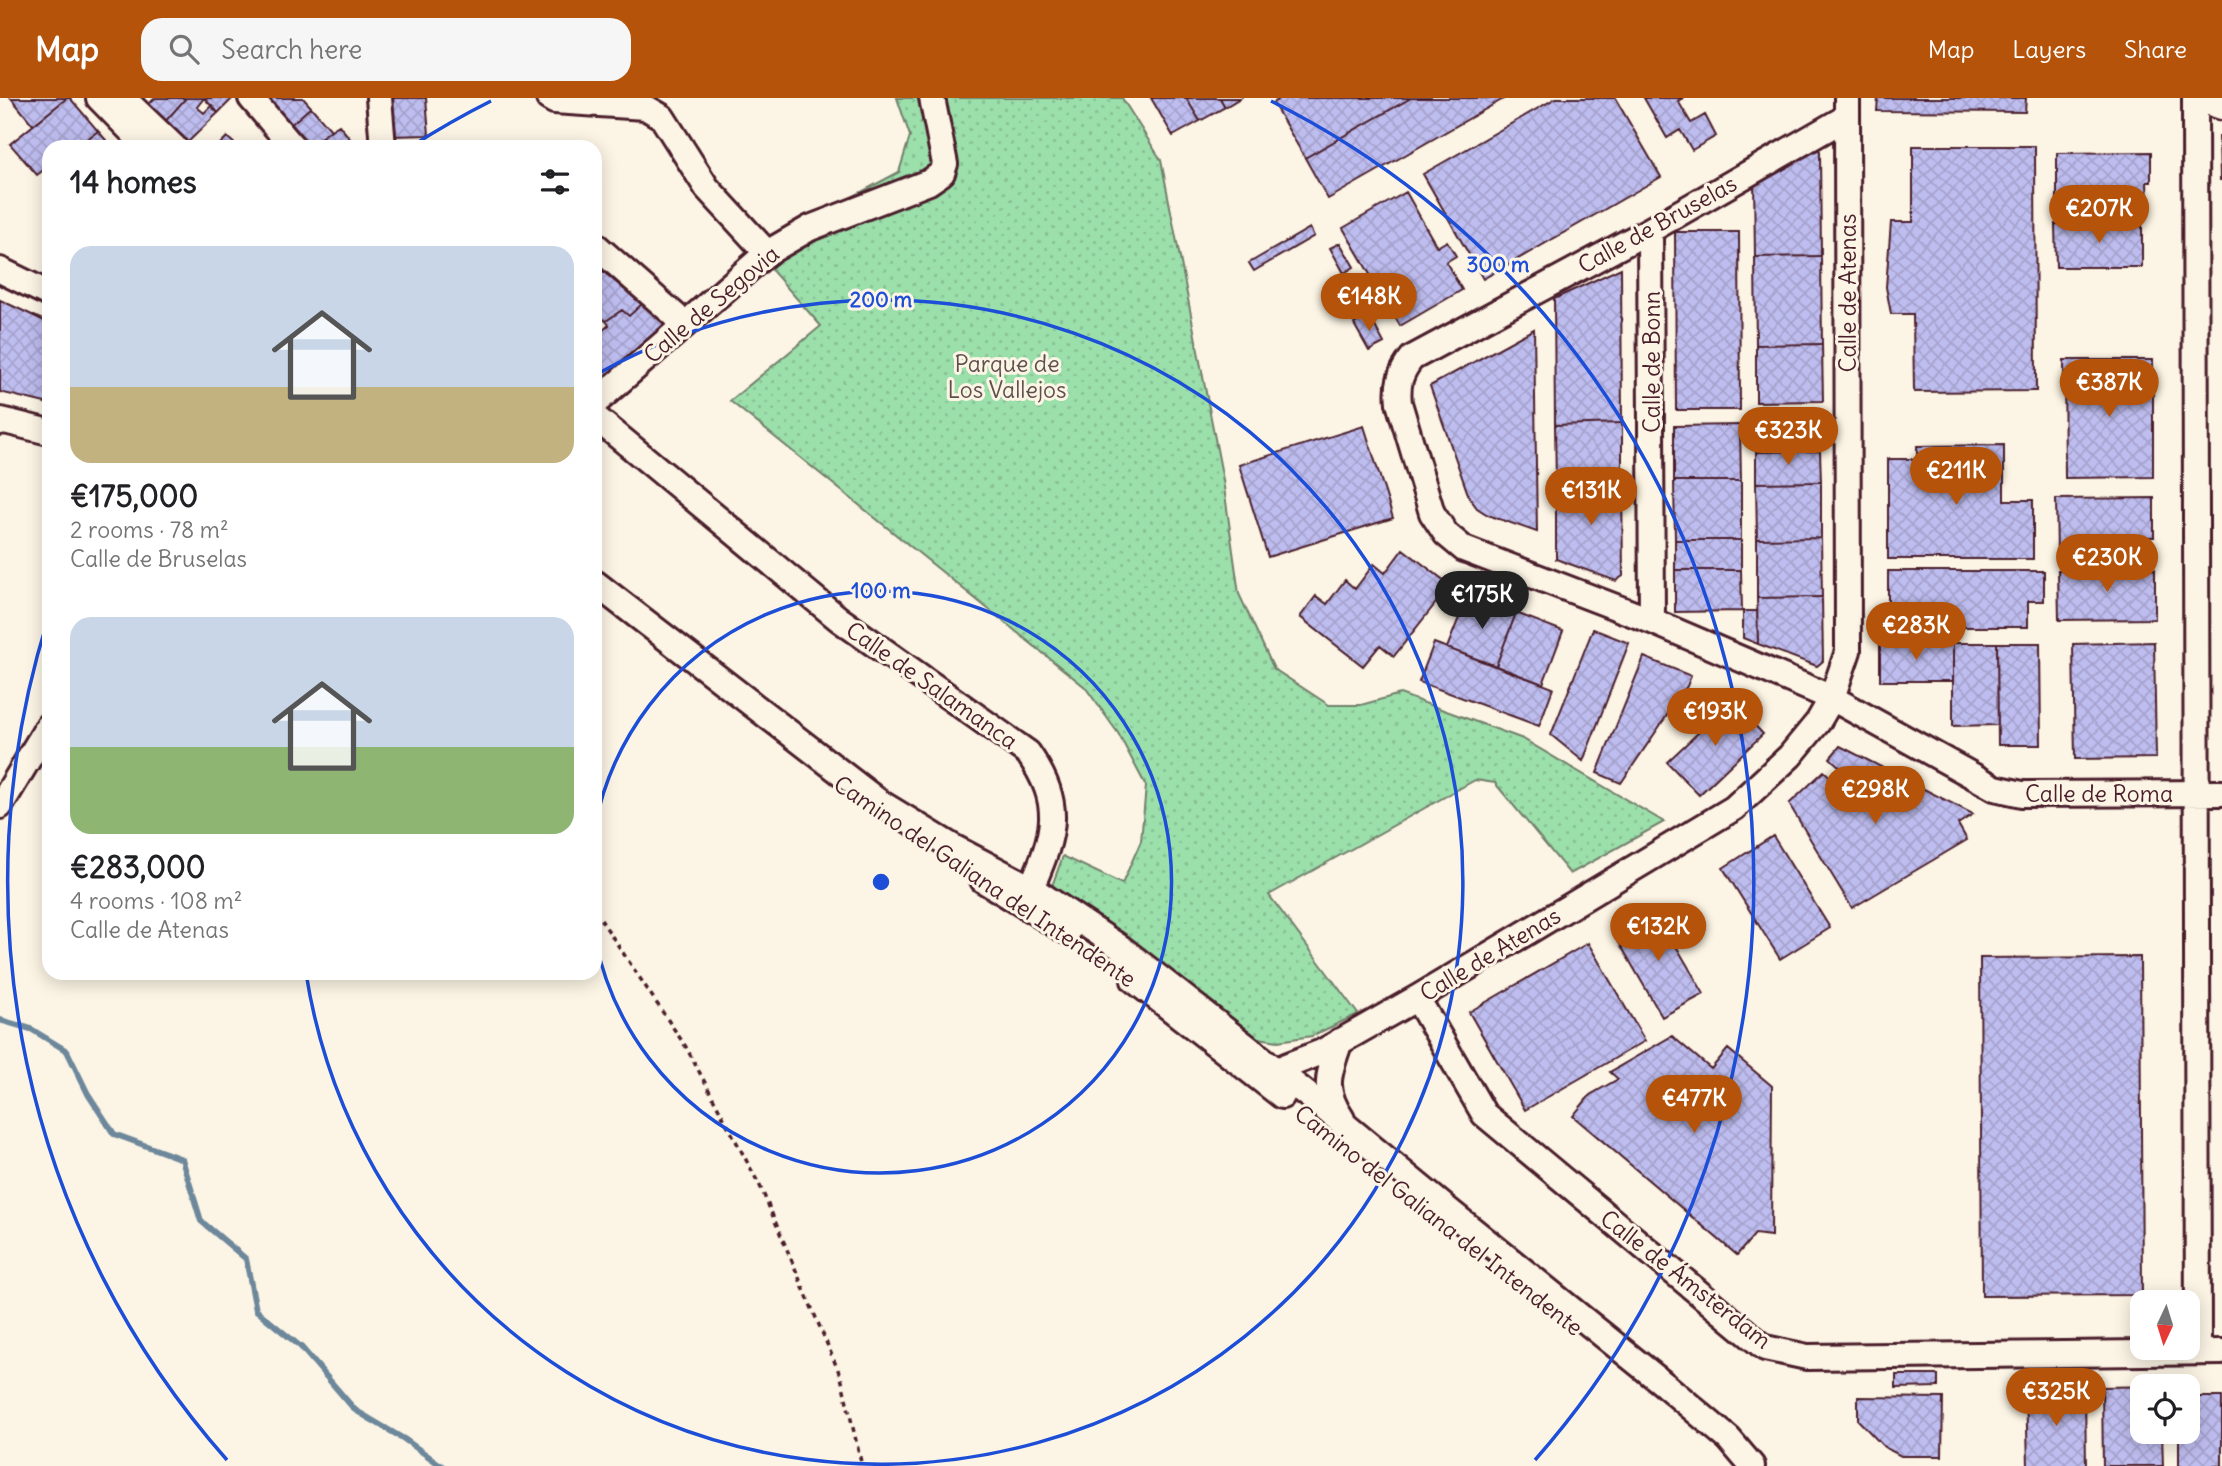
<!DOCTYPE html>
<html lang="en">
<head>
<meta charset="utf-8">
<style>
	:root { --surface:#fff; --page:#f6f6f6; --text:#202124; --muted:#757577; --accent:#b45309 }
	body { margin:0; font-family:Delius,sans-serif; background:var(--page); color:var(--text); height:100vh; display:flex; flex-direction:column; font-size:26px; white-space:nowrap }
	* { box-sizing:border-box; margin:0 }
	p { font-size:23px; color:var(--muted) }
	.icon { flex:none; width:38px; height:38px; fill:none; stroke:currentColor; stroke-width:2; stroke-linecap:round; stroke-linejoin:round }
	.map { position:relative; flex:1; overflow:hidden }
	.panel { position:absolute; left:42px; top:42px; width:560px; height:840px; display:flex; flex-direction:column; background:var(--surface); border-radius:21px; box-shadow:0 4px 18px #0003 }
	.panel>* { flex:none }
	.needle { width:46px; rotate:184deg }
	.buttons { position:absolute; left:2130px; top:1192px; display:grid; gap:14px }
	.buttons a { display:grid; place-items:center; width:70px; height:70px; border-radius:14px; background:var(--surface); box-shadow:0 4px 18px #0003; font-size:35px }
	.price { position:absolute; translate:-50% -60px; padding:0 16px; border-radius:24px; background:var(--accent); color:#fff; font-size:23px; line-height:46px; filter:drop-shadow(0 2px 4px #0008) }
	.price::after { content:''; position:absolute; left:50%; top:42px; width:21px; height:16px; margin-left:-10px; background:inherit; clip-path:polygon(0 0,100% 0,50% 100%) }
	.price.selected { background:#222; color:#fff }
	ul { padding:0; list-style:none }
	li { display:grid; align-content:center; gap:14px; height:371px; padding:0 28px }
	li span { display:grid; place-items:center; height:217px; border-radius:21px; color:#555 }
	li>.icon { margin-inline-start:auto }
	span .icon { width:126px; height:126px; fill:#fffc; stroke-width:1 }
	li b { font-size:30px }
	h2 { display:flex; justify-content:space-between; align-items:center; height:84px; padding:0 28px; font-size:30px }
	header { display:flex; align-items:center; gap:42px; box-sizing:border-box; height:98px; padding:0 35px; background:var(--accent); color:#fff }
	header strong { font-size:33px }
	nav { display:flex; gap:38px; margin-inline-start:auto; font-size:24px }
	.search { width:490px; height:63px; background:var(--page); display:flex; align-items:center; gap:18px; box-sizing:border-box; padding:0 24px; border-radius:21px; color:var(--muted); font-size:26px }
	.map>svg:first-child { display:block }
</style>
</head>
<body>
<header>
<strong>Map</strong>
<div class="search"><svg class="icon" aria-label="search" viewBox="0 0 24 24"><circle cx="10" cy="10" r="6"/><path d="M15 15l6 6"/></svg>Search here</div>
<nav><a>Map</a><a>Layers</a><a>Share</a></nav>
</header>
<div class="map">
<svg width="2222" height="1368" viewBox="0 0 2222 1368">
	<defs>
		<pattern id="park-dots" width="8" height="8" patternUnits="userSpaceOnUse" patternTransform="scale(1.75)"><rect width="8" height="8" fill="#9bdfab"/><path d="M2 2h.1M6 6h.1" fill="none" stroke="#87bf93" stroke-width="1.8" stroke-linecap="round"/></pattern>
		<pattern id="building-cross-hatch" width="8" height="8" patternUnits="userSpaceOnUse" patternTransform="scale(1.75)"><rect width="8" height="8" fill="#bebdef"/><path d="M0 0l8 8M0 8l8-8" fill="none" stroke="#a5a2cd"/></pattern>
	</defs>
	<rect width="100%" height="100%" fill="#fcf5e5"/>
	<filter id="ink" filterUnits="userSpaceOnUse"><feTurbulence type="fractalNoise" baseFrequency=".0143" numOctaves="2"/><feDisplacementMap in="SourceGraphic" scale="14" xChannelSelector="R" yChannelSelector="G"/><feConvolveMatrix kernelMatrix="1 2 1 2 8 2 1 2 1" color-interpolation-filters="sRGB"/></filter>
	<g filter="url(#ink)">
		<!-- park -->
		<path fill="url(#park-dots)" stroke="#727f6b" stroke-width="2" d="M897,0H1122L1161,62L1223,382L1239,496L1274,571L1329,607H1361L1400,596L1523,641L1664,724L1570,776L1495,685L1475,682L1269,797L1358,916L1312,938L1278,943L1245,938L1049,796L1063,758L1122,786L1141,743L1146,688L1118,635L1085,589L730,303L821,228L768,168L803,125L899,74L910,38Z"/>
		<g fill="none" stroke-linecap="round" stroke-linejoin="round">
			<!-- stream -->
			<path stroke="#6d879b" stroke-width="6" d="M0,922L31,931L67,953L88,996L114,1036L182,1061L201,1123L246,1161L256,1212L301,1249L355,1312L404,1341L442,1368"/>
		</g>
		<!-- building -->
		<path fill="url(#building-cross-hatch)" stroke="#4a1f2b" stroke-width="2" d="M11,0H67L33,27Z
			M67,0H70L98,33L76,49H49V68L37,77L10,46Z
			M155,0H186L163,26L146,9Z
			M186,0H204L197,9L204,15L212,7L218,15L184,48L163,26Z
			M204,0H233L218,15Z
			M266,0H303L311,9L287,30Z
			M393,0H426L429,37L392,38L391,1Z
			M1151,0H1186L1200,23L1173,38Z
			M1186,0H1220L1225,9L1200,23Z
			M1220,0H1240L1225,9Z
			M1281,0H1411L1305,60L1273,5Z
			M1411,0H1505L1328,101L1305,60Z
			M1556,0H1615L1661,79L1483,181L1423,76Z
			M1644,0H1684L1678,3L1691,25L1705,17L1716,38L1692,52L1680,32L1667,40Z
			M1878,0H2026L2025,14L1877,13Z
			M311,9L331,32L308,49H304L287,30Z
			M339,27L356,48L308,49L331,32Z
			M98,33L112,49H76Z
			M2219,38H2222V82H2220Z
			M227,39L238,49H217Z
			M1812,47L1820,53L1821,158L1755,159L1754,80Z
			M1913,48H2035L2036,293L1914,294L1913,216H1891L1886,189L1891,124H1913Z
			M2151,54V84H2147L2148,104L2057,105V55Z
			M1406,94L1437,149L1447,143L1456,158L1446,164L1462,192L1400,228L1343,130Z
			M2055,126H2142V169H2056Z
			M1310,130L1314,138L1254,173L1249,165Z
			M1675,134H1739L1740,312H1676Z
			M1340,145L1354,169L1344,175L1330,150Z
			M1821,158L1822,246L1756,247L1755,159Z
			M599,170L642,206L629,218L622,212L606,223L595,215V175Z
			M1621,170L1622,325L1555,327L1554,201Z
			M0,202L49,225V306L0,294Z
			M642,206L668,226L595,289V239L609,227L606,223L622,212L629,218Z
			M1369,217L1384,245L1369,253L1354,226Z
			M1534,231L1537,434L1488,417L1477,410L1469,399L1430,288Z
			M1822,246L1823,303L1756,304V247Z
			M2064,262H2153V379L2065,380Z
			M1622,325V384L1556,385L1555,327Z
			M1820,326V353L1756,354L1755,327Z
			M1740,327L1741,383H1674V328Z
			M1364,328L1393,420L1268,459L1239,367Z
			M2004,347V402H2033V461H1888V361H1917V348Z
			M1820,353L1821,384L1756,385V354Z
			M1674,383H1741V442H1675Z
			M1622,384L1623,478L1616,483L1556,461V385Z
			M1821,384V440L1757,441L1756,385Z
			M2154,400V439H2141V454L2057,455L2056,401Z
			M1821,440L1822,499L1757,500V441Z
			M1675,442H1741V472H1675Z
			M1403,451L1450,487L1394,558L1380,547L1363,568L1300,519L1316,498L1327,506L1345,482L1355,491L1374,466L1385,475Z
			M2155,471V521L2059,522L2058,472Z
			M1675,472H1741L1742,513L1675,514Z
			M1888,473H2044V503H2028V529H1888Z
			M1468,497L1516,515L1496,568L1447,550Z
			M1822,499L1823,563L1817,568L1758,546L1757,500Z
			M1743,513H1757L1758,546L1743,540Z
			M1516,515L1563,533L1543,586L1496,568Z
			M1593,531L1629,545L1583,663L1551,637Z
			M2154,544L2156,660L2075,661L2073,546Z
			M1434,545L1553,590L1539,628L1419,584Z
			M1880,545H1953V583H1880Z
			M1953,545H1997L1998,627L1953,628Z
			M1997,545H2040L2041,647H1998Z
			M1644,559L1691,578L1687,588L1621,685L1597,675Z
			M1732,603L1763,636L1699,697L1667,664Z
			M1840,648L1973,716L1958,726L1967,742L1852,810L1789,706L1824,673L1845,692L1854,682L1830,660Z
			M1773,738L1830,830L1780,861L1723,770Z
			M1654,810L1704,896L1662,919L1613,834Z
			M1588,845L1645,943L1525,1012L1469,914Z
			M2140,859L2142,1197L1982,1198L1980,860Z
			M1672,938L1711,971L1728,951L1772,988L1771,1138L1755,1136L1737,1157L1573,1018L1590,997L1618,981L1610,974Z
			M1896,1277H1938V1289L1896,1290Z
			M2142,1288V1334H2162L2163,1368H2103L2102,1289L2161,1288Z
			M2026,1293H2085L2086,1368H2028Z
			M1858,1299L1943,1300L1942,1358H1901L1884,1349L1858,1322Z
			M2188,1299H2222V1368H2179V1334H2188Z"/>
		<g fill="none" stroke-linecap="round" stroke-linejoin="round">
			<defs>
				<path id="minor" d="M99,0L147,49
					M123,0L174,49
					M251,0L293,49
					M379,0L383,49
					M549,0L554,3L645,9L662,19L707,90L767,155
					M2195,0L2198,1254
					M2195,0L2222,9
					M1847,19L1650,132L1412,260C1400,275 1397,286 1399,305L1432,415L1446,436L1464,451L1652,523L1832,600L1995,690L2022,696L2222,695
					M1650,132L1652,523
					M595,147L685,226
					M0,172L49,196
					M595,305L767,155L810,130L929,84L942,75L945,66L932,0
					M595,319L839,521L1028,655C1064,707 1055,735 1031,790
					M0,324L1,322L49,334
					M595,485L879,704L953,749L1031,790L1121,850L1172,890L1323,1009L1448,1112L1665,1287L1729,1341L1752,1368
					M0,708L49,627
					M983,782L1068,834
					M1134,882L1282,998
					M1417,900L1484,1016L1765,1250L1807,1259L2222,1254
					M1340,943C1329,975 1321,990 1342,1021
					M1291,990L1286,968L1322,954L1417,900L1734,710L1790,658L1818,624L1832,600L1848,553L1847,0"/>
			</defs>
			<!-- minor casing -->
			<use href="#minor" stroke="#4a1f2b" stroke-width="30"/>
			<!-- path -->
			<path stroke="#4a1f2b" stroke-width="3.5" stroke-dasharray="5 5" stroke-linecap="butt" d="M595,813L686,949L761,1090L841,1279L862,1368"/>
			<!-- minor -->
			<use href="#minor" stroke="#fcf5e5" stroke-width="24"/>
		</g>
	</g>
	<!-- distance rings -->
	<g fill="none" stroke="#1d4ed8" stroke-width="3.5">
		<path d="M595 728A291 291 0 1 1 595 840"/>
		<path d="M599 275A582 582 0 1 1 306 875"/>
		<path d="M227 1362A873 873 0 0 1 48 521M412 48A873 873 0 0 1 491 3M1271 3A873 873 0 0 1 1535 1362"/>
	</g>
	<g text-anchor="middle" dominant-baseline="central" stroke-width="6" stroke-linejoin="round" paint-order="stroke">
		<!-- street labels -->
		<g font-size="23" fill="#4a1f2b" stroke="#fcf5e5">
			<text transform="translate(1657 126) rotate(-29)">Calle de Bruselas</text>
			<text transform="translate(1847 195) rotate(-90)">Calle de Atenas</text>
			<text transform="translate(711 206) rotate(-40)">Calle de Segovia</text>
			<text transform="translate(1651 264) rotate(-90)">Calle de Bonn</text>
			<text transform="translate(932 587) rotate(35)">Calle de Salamanca</text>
			<text x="2099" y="695">Calle de Roma</text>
			<text transform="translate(985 783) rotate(34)">Camino del Galiana del Intendente</text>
			<text transform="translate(1490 856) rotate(-31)">Calle de Atenas</text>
			<text transform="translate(1439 1122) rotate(38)">Camino del Galiana del Intendente</text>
			<text transform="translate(1686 1181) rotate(38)">Calle de Ámsterdam</text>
		</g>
		<!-- park labels -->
		<g font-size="23" fill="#5e4f4b" stroke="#fcf5e5">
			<text x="1007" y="265">Parque de<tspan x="1007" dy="26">Los Vallejos</tspan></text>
		</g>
	</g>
	<circle cx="881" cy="784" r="10" fill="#1d4ed8" stroke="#fcf5e5" stroke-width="3.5"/>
	<g font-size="21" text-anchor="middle" font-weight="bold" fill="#1d4ed8" stroke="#fcf5e5" stroke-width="6" stroke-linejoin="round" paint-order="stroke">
		<text x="1498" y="174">300 m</text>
		<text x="881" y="209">200 m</text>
		<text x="881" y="500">100 m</text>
	</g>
</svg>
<div class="buttons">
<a><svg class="needle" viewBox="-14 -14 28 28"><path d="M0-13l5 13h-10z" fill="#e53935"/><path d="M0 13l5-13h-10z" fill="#757577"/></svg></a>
<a><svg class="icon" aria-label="locate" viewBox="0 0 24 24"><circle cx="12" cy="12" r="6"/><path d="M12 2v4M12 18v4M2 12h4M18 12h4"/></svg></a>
</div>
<b class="price" style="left:2099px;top:147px">€207K</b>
<b class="price" style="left:1369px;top:235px">€148K</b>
<b class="price" style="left:2109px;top:321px">€387K</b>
<b class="price" style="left:1788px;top:369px">€323K</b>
<b class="price" style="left:1956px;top:409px">€211K</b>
<b class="price" style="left:1591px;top:429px">€131K</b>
<b class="price" style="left:2107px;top:496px">€230K</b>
<b class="price selected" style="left:1482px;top:533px">€175K</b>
<b class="price" style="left:1916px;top:564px">€283K</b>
<b class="price" style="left:1715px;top:650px">€193K</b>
<b class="price" style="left:1875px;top:728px">€298K</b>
<b class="price" style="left:1658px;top:865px">€132K</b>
<b class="price" style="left:1694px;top:1037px">€477K</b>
<b class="price" style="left:2056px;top:1330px">€325K</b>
<section class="panel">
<h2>14 homes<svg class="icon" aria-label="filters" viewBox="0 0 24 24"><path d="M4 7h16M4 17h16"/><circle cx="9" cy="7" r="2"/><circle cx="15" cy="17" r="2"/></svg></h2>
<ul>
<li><span style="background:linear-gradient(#c9d6e8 65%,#c2b280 0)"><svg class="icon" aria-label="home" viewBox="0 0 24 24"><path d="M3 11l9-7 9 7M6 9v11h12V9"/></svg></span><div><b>€175,000</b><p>2 rooms · 78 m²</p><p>Calle de Bruselas</p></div></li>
<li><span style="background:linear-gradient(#c9d6e8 60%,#8fb573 0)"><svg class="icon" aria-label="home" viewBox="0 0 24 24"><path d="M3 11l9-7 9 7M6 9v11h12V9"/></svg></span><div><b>€283,000</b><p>4 rooms · 108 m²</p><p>Calle de Atenas</p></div></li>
</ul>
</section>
</div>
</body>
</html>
